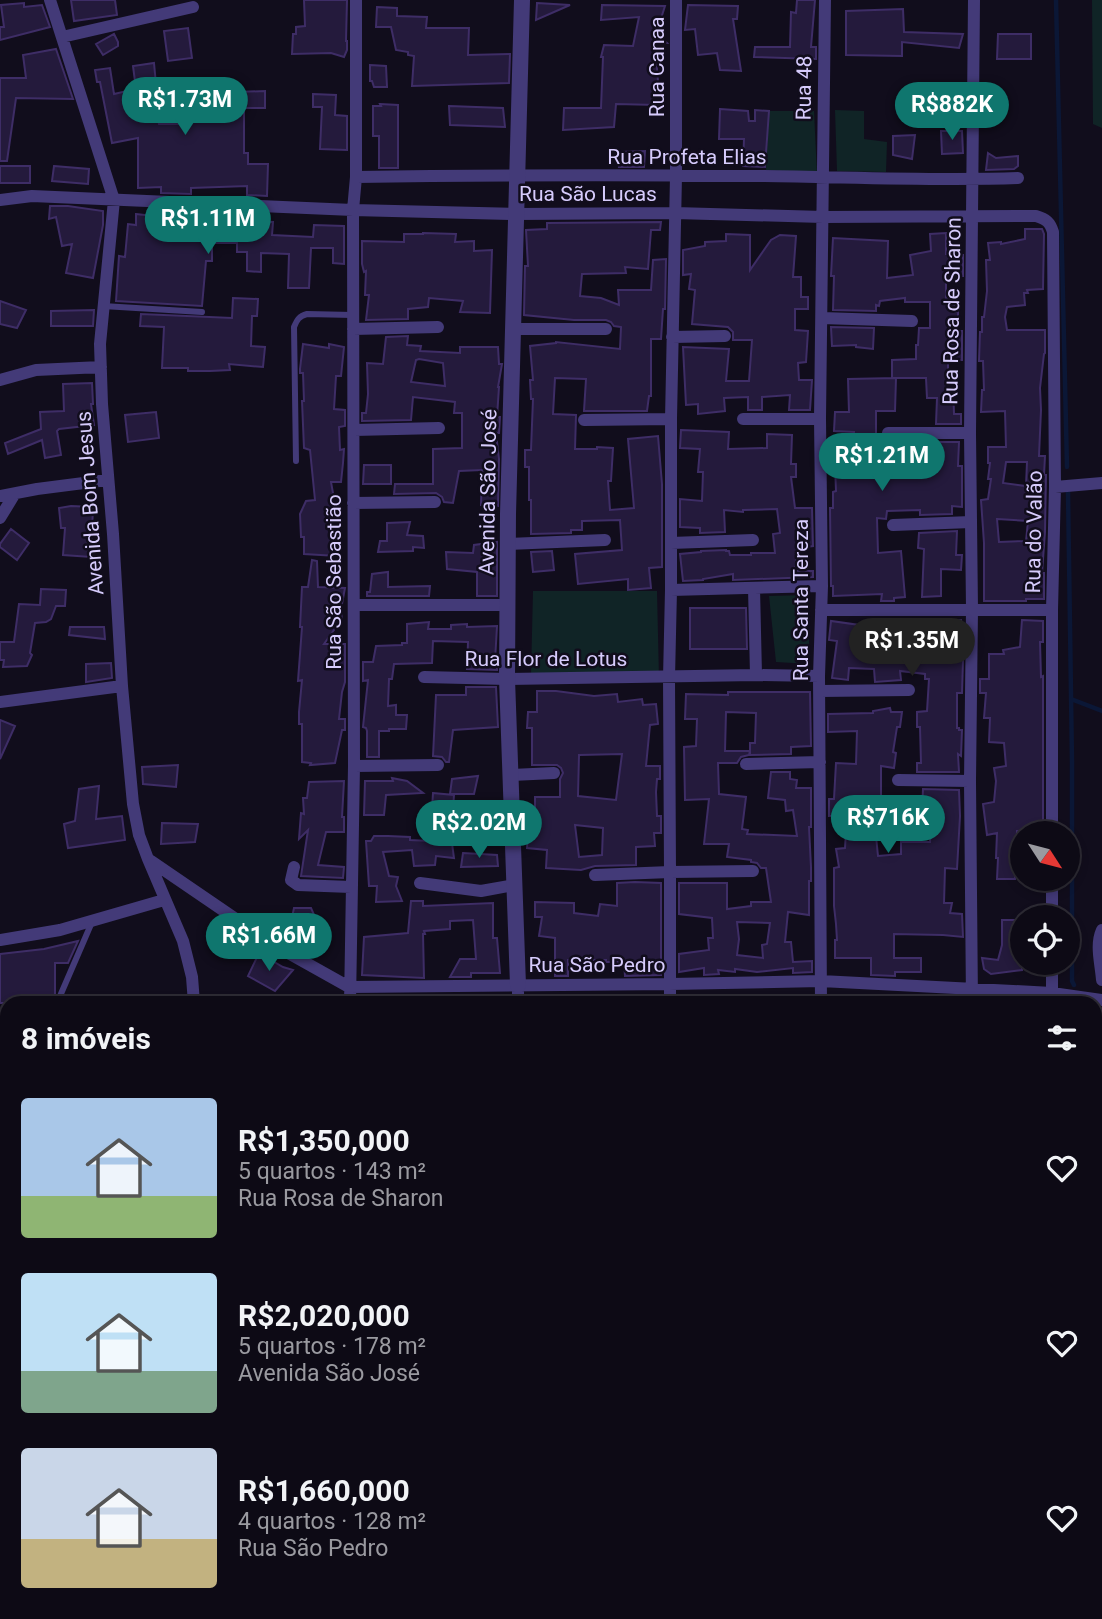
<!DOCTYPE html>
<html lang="pt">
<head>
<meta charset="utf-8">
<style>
	:root { --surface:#0d0a15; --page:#1b1822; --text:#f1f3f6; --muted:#9a9aa0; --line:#2d2b34; --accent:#0f766e }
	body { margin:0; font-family:Roboto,sans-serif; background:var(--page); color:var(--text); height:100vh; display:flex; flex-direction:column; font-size:26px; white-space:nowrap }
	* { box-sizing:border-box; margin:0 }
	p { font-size:23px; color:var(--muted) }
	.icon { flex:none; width:38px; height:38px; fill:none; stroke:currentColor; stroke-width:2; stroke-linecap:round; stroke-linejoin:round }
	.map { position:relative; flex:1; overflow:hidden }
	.drawer { position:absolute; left:0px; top:996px; width:1102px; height:625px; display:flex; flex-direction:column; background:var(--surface); border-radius:21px 21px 0 0; box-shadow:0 4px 10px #0003,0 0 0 2px var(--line) }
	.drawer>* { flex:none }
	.needle { width:46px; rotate:126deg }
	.controls { position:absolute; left:1010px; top:821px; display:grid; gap:14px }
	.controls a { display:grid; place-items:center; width:70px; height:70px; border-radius:50%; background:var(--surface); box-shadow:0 4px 10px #0003,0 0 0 2px var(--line); font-size:35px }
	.price { position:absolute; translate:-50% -60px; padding:0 16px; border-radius:24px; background:var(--accent); color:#fff; font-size:23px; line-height:46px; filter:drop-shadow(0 2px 4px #0008) }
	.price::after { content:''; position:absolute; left:50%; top:42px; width:21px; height:16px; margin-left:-10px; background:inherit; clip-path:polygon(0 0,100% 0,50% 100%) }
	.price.current { background:#222; color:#fff }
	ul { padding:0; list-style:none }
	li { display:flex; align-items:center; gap:21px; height:175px; padding:0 21px }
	li span { display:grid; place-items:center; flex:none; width:196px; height:140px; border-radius:7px; color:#555 }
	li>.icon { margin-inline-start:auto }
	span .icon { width:84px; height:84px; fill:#fffc; stroke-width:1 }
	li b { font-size:30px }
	h2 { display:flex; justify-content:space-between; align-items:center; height:84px; padding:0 21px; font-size:30px }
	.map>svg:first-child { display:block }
</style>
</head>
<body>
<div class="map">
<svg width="1102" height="1619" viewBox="0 0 1102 1619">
	<rect width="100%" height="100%" fill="#110d1c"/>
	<!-- green -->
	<path fill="#102426" d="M1092,0H1102V128L1093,124Z
		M835,110L864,111V139L887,142L886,172L837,171Z
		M769,111H814L817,174L766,170Z
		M533,591H657L659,678L531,674Z
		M807,595L810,664L776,662L769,596Z"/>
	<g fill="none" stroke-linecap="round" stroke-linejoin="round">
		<!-- stream -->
		<path stroke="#0b1736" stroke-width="4.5" d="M1056,0L1067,467
			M1068,491L1072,762V981L1074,985
			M1071,699L1102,711
			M982,1619L984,1614"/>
	</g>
	<!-- building -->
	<path fill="#241a3c" stroke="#3e2d66" stroke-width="2" fill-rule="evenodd" d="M71,0H115L117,15L74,21Z
		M304,0H347L346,41H347V50L344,57L331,53L292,54L293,34H296V27L305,26Z
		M797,0H815L811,47H816V59L754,57L755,47H790L791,12L796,13Z
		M24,3V7L42,5L50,27L0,40V27H4L1,5Z
		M537,3L570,5L536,20Z
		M602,5L665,6L657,31H653L667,43L655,44L659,94L657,105L616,104L614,127L563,130L564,108H601L603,57H601L604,45L633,46L639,17L601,20Z
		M688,5L738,6L737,19H733L741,71L720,70L717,53L698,55L695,29L685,30Z
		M377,7L397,8V16L427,17L426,28H469L468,55L510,54L509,83L412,86L414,56L408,55V52L396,50L391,27H376Z
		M903,9L904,32L963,34L959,48L902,42V56L846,55V11Z
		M188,28L192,58L168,61L164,31Z
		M114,34L118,42V46L103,55L96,44Z
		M998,34H1031V59H997Z
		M56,49L73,99L16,98L7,161H0V78H26L23,55Z
		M154,63L157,95H154L159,124H190L189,88H209V93L265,91V108H244V153H248V164H268L267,196L247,195V186L191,188V194L161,193V187L138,188V138L112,143L100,82H97L95,70L110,68L114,94L136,89L133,66Z
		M370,65L386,66L387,87H374L372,81H370Z
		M313,94L336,95L335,115L347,116V150L320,149L322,107H313Z
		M380,104L398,105V168H379V136H373V106H381Z
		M449,106L503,108L505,127L450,125Z
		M720,109L748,111L749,121H755V110L769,111L765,167L743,166L744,139H719Z
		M941,131H962L963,153L942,154Z
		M915,135L912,159L893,155V136Z
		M645,151L644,167H619L620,152Z
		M988,153L996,158L1018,156V166L1014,169L986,170Z
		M0,166H30V183H0Z
		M54,166L89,169L88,184L52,181Z
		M50,206H68L103,211V225L93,278L66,273L72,244L62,246L56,217L49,219Z
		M136,214L170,218L169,226L195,227V224H226V221H238V220L273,222L272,235L313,237L314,225L344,226V264L333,263V248H311L309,288H288L289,254L261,253V272L247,271V252H237V243H212V261H206L202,306L116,301L119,256L125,257L128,224L136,225Z
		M661,222L660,230H651L648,269L625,267L626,273L582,274L580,296L601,298L619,305L618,290H651L653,260L666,259L665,309H663L661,339H651V396H649L647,411H584L586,379L555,378L553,414L576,415L575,449H597V447L613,448L611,481H608L610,510L634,508L628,439L658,436L662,484V567L649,568L651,588L628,590V579L578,584L575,554L622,550L620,520L582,521V530H571V533L531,534V500H529V467H525V450H531L533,399H531L530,380H533L530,346L556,343V342L620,349L621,327L614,326L611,322L606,320H574L524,315L525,266H528L526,230L547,229V223Z
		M1025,229H1042L1044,234L1043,289L1027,290L1028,293H1024L1025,305L1007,307L1005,317L1007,330H1045V353L1044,354L1040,388L1041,410L1039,456H1045L1044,475H1046L1045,532L1042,573H1044V599H1026V601H984V543L981,500L988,499L991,479H988L990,463H988V447H1006L1005,411L981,412L982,390H984L983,361H979L980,332H982V317H984L987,291L986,260H990L988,243L1001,242V244L1025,239ZM1006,462H1027L1026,486L1003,483ZM997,519L1028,521L1026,541L999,542Z
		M423,233L456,234L455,242L474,241V251L492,250L490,313L460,312L463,301L429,298L428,307L408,309V319L366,320L369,295H365L366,271L364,272L362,264V241L404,242V234H423Z
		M946,233V254L963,255V276H946V298L955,299L954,312H958V331H962V360H948V383H953L954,414H961V424H936L937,398H927L926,378H892V360L916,359V345H918L919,328H930V302H905V298L880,301L879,306L876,305V311L833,310L834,276H831L833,238L888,241L887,278L913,275L910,255L931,251L930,234Z
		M726,234L750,235V270L771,240L780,235L796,236L793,277H801V297H808V309H795V330L808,331L806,362L798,363L799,380H812L810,410H789L790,395L762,397V410H748V397L724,398L725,411L698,414V404L686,405L683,347L729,349L726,381H749L752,340H733V332L728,327L692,324L695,290L689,289L691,274L683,275V250L705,246V242L726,241Z
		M233,298L258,299L257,316H252L251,346L265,347L263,367L229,364L230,370L210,371H188V368H162L164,327L140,326L141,314L232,318Z
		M0,301L26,310L17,328L0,324Z
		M94,310L93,326H51V311Z
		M831,327L874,328L873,349L856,347V345L832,346Z
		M408,336L407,345L421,346L420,351L460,353V347H498L499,364H502L498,387H499L497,417H500L499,433H496L499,459L498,506L481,505L482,470L459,471L453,503L444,502L442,497L436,493L394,494L395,484H433V449L462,448V413H454L455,402L413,397L411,420L362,421V413H366L368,394L367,363L383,364L386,337ZM419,359L443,363L445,386L411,382L416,360Z
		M303,344L329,348V344L344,347L341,376H336L334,409L345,410V426L339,427L340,450L344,449L343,463L341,482H331L333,493L331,497V526H338L337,556L304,554V537H301L300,514L306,501L315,500L310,450L304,448L302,401H304L303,373H300V369Z
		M896,378L895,411H876V434L880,435L883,440V449L923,450L926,445L936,452V442H959L958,466H962V507L952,506V514L920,515V510L887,511L886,519L877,518L878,553L901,551L905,597L894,598V601H881L882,594L833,596V586H831L830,508H833V492L836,491L835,465H831L832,453H853L854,432L834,431L835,412H849L848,379Z
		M92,383L93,404H91L94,425L59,429L57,431L61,455L45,458L42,440L8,454L5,443L41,429L40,412L64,411L63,384Z
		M156,412L159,438L128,442L125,415Z
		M681,430L729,432L728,449L767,448V434L792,435L791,464H796V477H791L795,508H812L813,546L797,548L795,571H813V577L733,580V574L703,579V580L683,581L680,554L701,552V551L726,550V551H729L730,555H751V553H775L773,534L780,533L777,509L743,510V512L724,510L725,532L700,533V528L680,527V499L702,501L703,472H698L700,449L680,448Z
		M364,465H391V484H363Z
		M71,506L93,507L91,557L63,555L65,528H61L59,508Z
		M410,522L407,535L423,536L424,548L413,547V551L378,552L380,541H387V523Z
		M11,529L29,543L17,560L0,547V544Z
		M957,531L956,555H962L961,570L941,569V596L922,597L924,549L918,548L919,533Z
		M497,542V596H477V572L447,569L446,552L473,553L474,545Z
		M552,551L554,570L533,572L531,552Z
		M312,560L317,561L318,587L345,588L341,609L342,623H339L324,644H345V682L342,692L339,719H345V730H342L335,763L310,765L311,763L302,762V724H299V712L302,680L298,681L302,627H300L302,587H308Z
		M388,572V587L430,586L429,596H367V592H370L372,574Z
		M41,589L66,590L65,606H56L51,619L46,622L35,623L30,653L32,655L27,666L3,667L4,660H0V642H14L19,604L40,605Z
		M690,608H746L747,649H690Z
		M881,619H894V625L907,627V635H920V628L947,631L945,622L961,620L963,633L955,635L954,659L963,660L962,693H957V728H959V730H962L961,756L958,754L959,772H917V763H921L920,727H917V712L927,711L929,679H925V674L900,671L901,680L875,682L874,669L849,668L848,680L832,678L837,641L829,640L831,621L881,628Z
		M1022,620L1043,621V642H1040L1041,677L1043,676V830L1017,831L1015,879H997L998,858H996L997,833L987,835L983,804L994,802L996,781L994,768L1006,766L1004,743L989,742L990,718H984L986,693H980V679H989V654H1004L1003,650L1020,647Z
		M429,622L428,629H451V625L467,624V627L497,626L495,661H497V670L467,669L468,642L433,641L432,663L394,664L392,679H389L388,706L396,705V715H407L406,729H389V731H379V757H367V731L366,728L363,727L368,680L363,681V662H373L376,646L402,645V643H407V624Z
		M70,627H104L105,639L69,635Z
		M111,663L112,678L86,682V664Z
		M466,687H496L498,727L453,730L449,762H446L442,757L433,756L436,695H466Z
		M537,691H556L594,696L617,694L618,702L642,699L643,705L656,704L658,724L650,725L646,766H660V779H657L656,792L657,816H661V833H654L655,846L636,847V865L595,866L581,870L546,868L547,850L527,848L528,833H532L533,816H535V797H560V779L563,773L561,768L557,765H532V728H527L528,712H537ZM622,754L616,800L578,796L579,755ZM575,825L603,828L602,855L579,857Z
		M728,692H810L811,746L791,747V754L750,755V751L749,755L741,757L737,763H718L719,794L746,797L742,829L748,830L747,834L797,836L793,810L786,811L785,800L768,798L771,772H790V779L797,780L796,788H811V827H809L811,867V881H809V915L788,912L785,942H791L793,962L812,961V972L793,973V968L757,972L735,969V972L718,970L719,974L704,975V968L679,972V954L709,950L708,938H713L712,918L679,914V883H727V909L751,906V902H771L766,868H761L757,863L751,862V860L727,857L729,844H704L709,799L685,800L684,747L696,746L697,719H685L686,694L728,695ZM726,712L756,713L755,743H750V751H725ZM737,922L770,923L767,944L762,945L763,958L737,955L739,939Z
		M890,708L891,712H902L900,727H897L893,752L896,753L894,768L881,766V801L898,800L900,823L875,826L878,856L901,854V842H930L932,814L922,813L923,789L959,790L960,816L957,869L945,868L944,903H952L950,913L962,914L963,937L943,935L894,934V958H921V972H895V976L871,975V958H835V940H837L836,924L834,906V868L839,867L836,849L845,848L847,815L829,816V799H834L836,763L856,764L857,731L828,732V714L873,713V711Z
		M0,720L15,726L0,759Z
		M178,765L176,787L143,784L142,767Z
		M478,776L474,794H450L452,779Z
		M392,778L407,781L423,793L386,795L384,815H364L365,781H393Z
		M344,781L342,817H344V832H326L318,865L344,867L343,878L301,876L308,830L299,839L301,813L304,814L303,798H307L309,782Z
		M99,786L96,819L122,816L125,840L68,848L64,824L75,821L79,789Z
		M433,793L454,795L451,836L454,858L436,856L435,865L414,866L412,850L383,852L389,876L398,877L396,886L402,901L376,902L377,886H369L366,841H371L374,836H388L410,837V840L430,841Z
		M162,823L198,824L195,842L161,844Z
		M463,853L497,855L498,866L461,867Z
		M635,882L661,883V975L625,976L624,962H606V960H568V976H555V938L539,936L542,917H535V902L574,903V913L598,916L600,904L617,906V883Z
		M411,901H423V906L493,903V938H497L500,973H471V977H450L460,959H476L473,920L450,921V929L424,931L425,934H423L424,978L362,975L364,937L408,933Z
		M294,908H311L315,917L312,926L291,922Z
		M1002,920H1022V970L991,974L984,969L982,958L998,960L1002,945Z
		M78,941L68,963H55V994L53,997H40L39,1003H0V954L44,949Z
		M259,953L283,967L293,970L275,991L248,976Z"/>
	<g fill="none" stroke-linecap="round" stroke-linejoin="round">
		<!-- service -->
		<path stroke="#433a78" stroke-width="6" d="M103,306L202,312
			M296,461L294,327C297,320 299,316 307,314L353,315
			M57,1003L92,922"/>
		<!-- minor -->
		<path stroke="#433a78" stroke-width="12" d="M50,0L114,200L100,344L102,404L113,534L122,686L133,804L139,835L148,859L183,941L192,977L194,1003
			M62,37L193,7
			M356,177C492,175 628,175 764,176C849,177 934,181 1018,178
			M0,200L32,196L353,210L515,214L675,213L823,217L1036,216C1046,219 1050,222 1053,232L1055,487L1052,610V833
			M822,318L912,321
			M353,329L438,327
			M512,329H606
			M672,337L725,336
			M0,380L36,370L101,367
			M743,419H820
			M584,420L671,419
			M354,430L439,428
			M888,433H970
			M1055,487L1102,483
			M0,496L37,489L107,480
			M353,503L435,502
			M0,518L14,495
			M893,525L971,522
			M671,543L753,540
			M508,544L605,540
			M754,588L756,675
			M671,590L822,586
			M354,605H508
			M821,610H1052
			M424,677L507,679L756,675L819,676
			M820,691L909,690
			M0,702L122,686
			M746,764L820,762
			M354,766L438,765
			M512,775L554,773
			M898,780L970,781
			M148,859L274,945L349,987L670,984L821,981L1052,993L1102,1000
			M294,867L291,880L298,885L351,887
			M595,875L670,872L753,871
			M1052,878V917
			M420,883L481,891L514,885
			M1102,930C1095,945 1101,964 1102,980
			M0,940L60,930L164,900
			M1052,962V993
			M518,985V1003
			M350,1003L354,766L353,210L356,177V0
			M670,1003V872L669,678L671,590V419L676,176V0
			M821,1003L819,676L822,586L820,419L825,0
			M972,1003L970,781L972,609L970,433L974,0
			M1096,1203L1102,1207
			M0,1309L7,1302
			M1096,1356L1102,1360
			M891,1614L902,1619
			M675,1619L677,1614
			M1080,1619V1614"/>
		<!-- tertiary -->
		<path stroke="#433a78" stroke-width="16" d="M518,985L507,679L508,514L522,0"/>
	</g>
	<g text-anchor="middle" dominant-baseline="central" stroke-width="5" stroke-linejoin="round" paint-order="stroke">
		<!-- street labels -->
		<g font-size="21" fill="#d6cbfc" stroke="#110d1c">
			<text transform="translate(657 67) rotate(-90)">Rua Canaa</text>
			<text transform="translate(804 88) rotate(-89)">Rua 48</text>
			<text x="687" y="157">Rua Profeta Elias</text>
			<text x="588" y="194">Rua São Lucas</text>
			<text transform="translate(952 311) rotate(-89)">Rua Rosa de Sharon</text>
			<text transform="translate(488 492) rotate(-89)">Avenida São José</text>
			<text transform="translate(90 503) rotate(-94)">Avenida Bom Jesus</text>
			<text transform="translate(1034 532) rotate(-89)">Rua do Valão</text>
			<text transform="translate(334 582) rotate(-90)">Rua São Sebastião</text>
			<text transform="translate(801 600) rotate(-90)">Rua Santa Tereza</text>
			<text x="546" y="659">Rua Flor de Lotus</text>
			<text x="597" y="965">Rua São Pedro</text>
		</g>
	</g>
</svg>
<div class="controls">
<a><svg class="needle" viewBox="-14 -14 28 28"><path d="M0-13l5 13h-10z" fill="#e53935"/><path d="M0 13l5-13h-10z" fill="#9a9aa0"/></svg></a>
<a><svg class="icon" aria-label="locate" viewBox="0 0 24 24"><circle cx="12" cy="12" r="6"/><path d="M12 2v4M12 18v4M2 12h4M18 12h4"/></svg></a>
</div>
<b class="price" style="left:185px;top:137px">R$1.73M</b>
<b class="price" style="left:952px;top:142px">R$882K</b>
<b class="price" style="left:208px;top:256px">R$1.11M</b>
<b class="price" style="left:882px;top:493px">R$1.21M</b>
<b class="price current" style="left:912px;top:678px">R$1.35M</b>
<b class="price" style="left:888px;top:855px">R$716K</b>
<b class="price" style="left:479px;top:860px">R$2.02M</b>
<b class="price" style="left:269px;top:973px">R$1.66M</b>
<section class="drawer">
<h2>8 imóveis<svg class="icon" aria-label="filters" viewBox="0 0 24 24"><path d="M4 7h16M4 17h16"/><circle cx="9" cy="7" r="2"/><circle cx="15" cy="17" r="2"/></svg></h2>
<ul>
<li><span style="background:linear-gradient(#a9c7e8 70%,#8fb573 0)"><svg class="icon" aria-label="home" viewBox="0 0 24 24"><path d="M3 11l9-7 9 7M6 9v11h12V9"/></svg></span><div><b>R$1,350,000</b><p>5 quartos · 143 m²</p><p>Rua Rosa de Sharon</p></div><svg class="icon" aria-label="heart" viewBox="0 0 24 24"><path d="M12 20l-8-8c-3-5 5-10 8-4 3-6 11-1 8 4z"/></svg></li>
<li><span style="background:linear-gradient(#bfe0f5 70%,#7fa58c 0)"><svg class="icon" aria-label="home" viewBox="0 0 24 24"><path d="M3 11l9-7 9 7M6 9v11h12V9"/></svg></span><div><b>R$2,020,000</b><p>5 quartos · 178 m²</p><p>Avenida São José</p></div><svg class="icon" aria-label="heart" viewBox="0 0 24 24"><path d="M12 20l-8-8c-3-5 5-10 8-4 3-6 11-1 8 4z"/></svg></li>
<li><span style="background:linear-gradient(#c9d6e8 65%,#c2b280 0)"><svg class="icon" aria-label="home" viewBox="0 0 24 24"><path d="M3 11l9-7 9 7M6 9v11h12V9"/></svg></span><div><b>R$1,660,000</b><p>4 quartos · 128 m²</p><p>Rua São Pedro</p></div><svg class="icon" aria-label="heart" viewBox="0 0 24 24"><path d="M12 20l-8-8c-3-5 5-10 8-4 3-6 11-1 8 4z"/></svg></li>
</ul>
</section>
</div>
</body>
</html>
